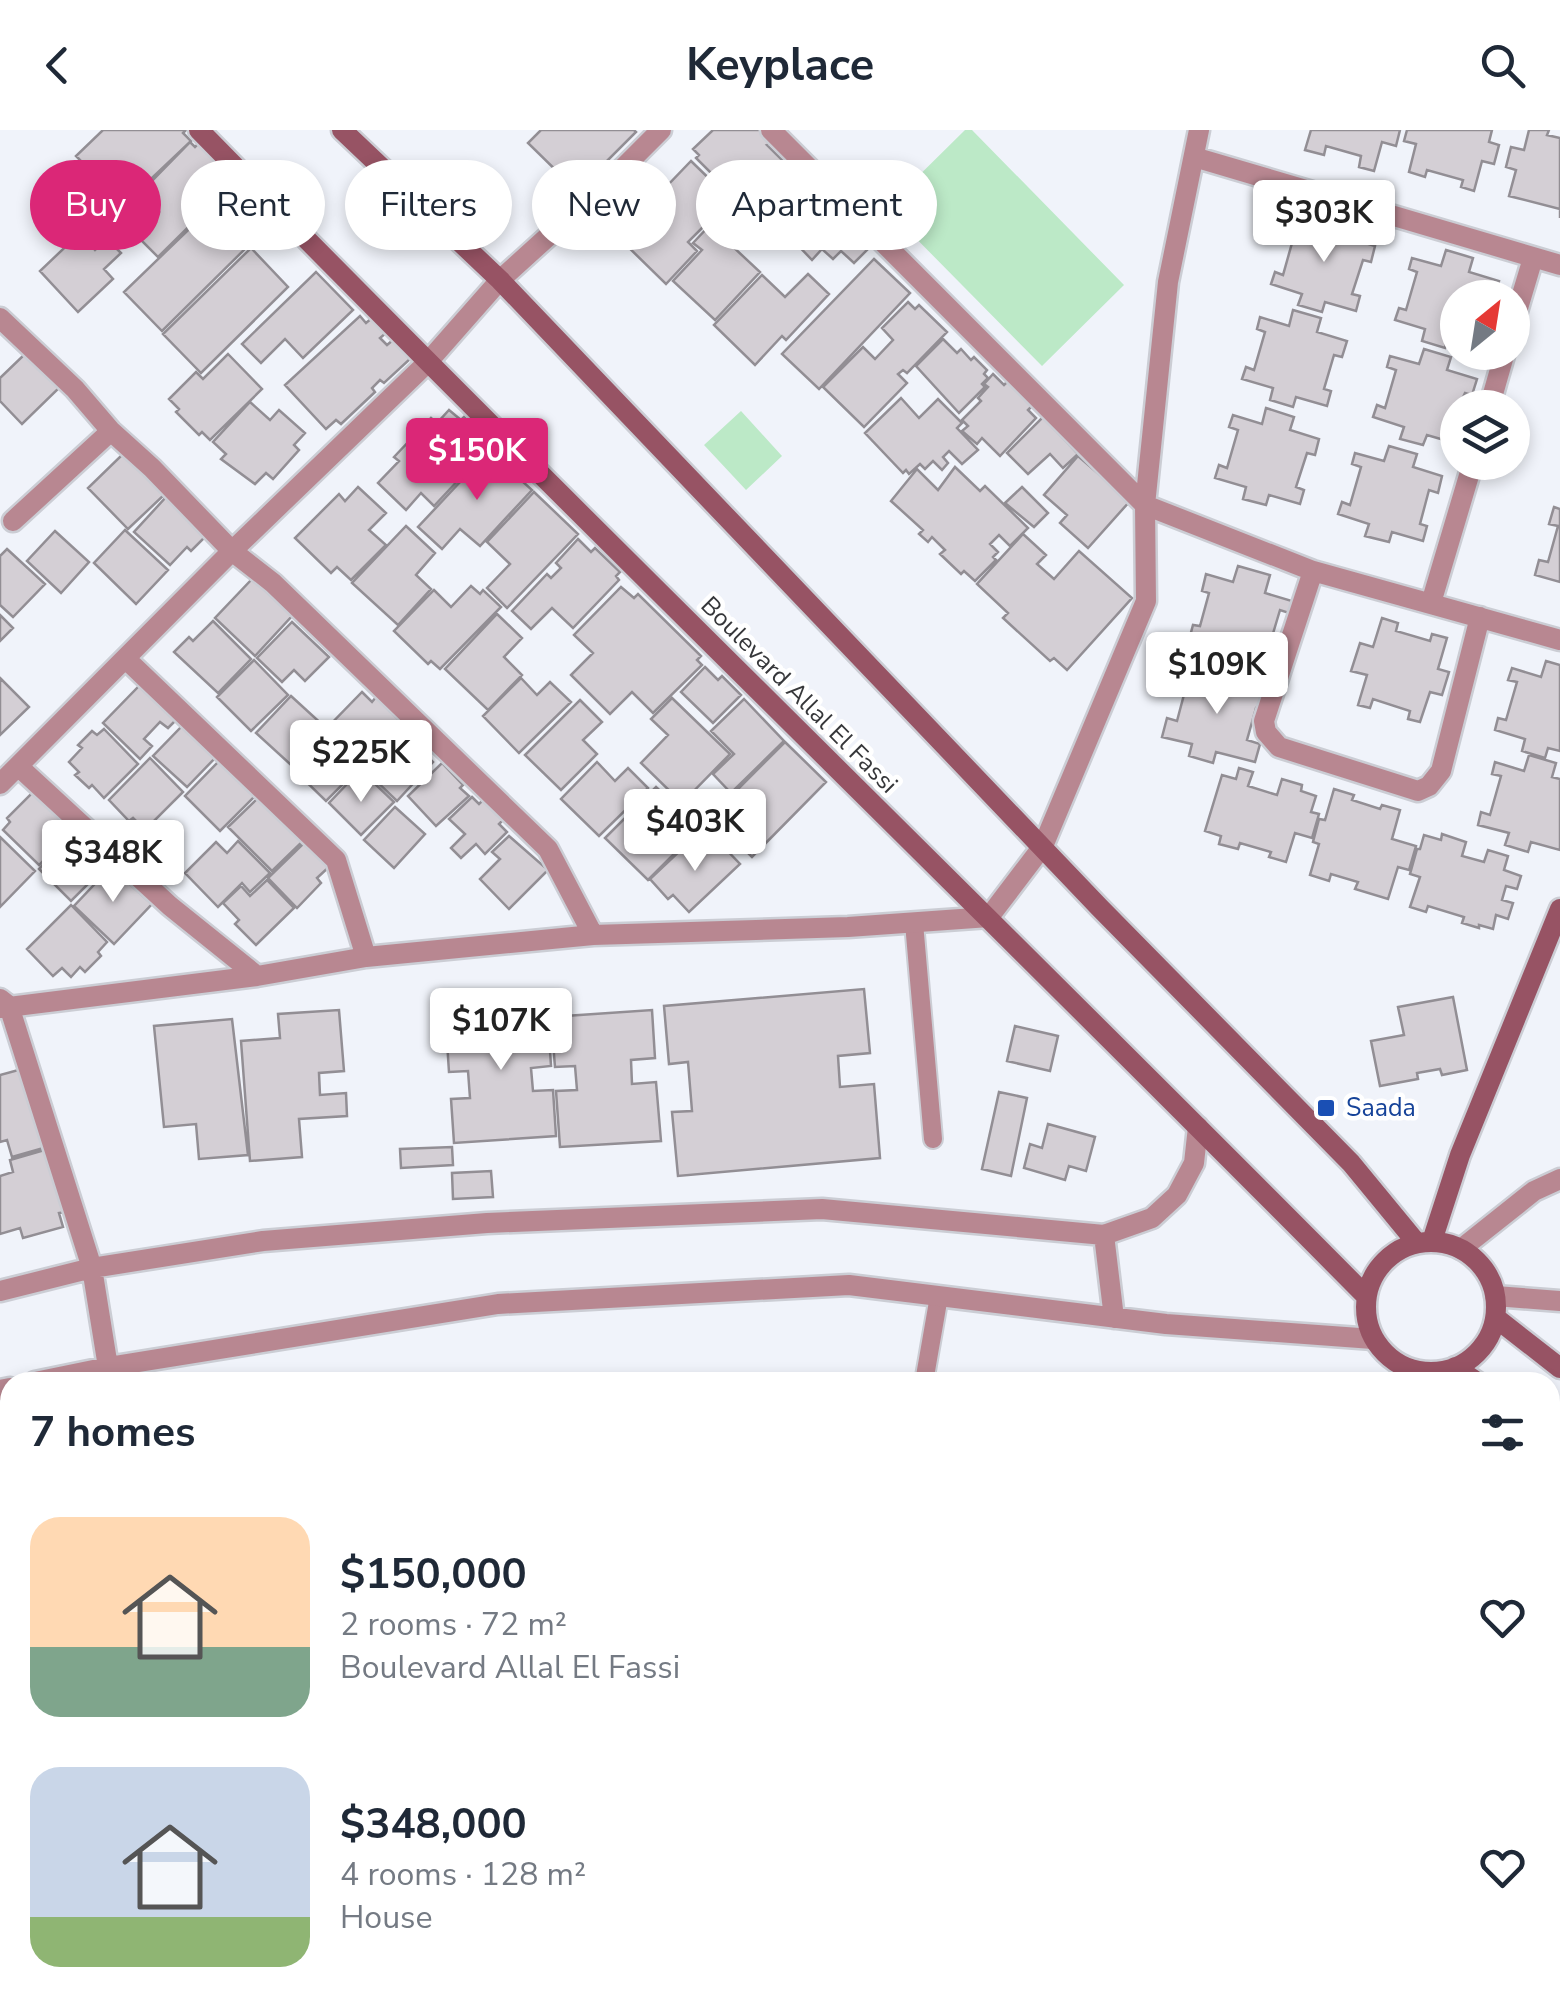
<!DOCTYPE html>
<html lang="en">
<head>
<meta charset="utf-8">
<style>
	:root { --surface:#fff; --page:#f2f2f3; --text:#1f2937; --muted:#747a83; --accent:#db2777 }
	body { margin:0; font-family:"Nunito Sans",sans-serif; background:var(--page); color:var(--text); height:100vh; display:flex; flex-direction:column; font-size:38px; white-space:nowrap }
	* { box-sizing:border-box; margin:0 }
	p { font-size:32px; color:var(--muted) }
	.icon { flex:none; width:55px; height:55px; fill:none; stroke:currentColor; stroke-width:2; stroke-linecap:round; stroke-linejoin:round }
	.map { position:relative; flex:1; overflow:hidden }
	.drawer { position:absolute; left:0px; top:1242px; width:1560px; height:642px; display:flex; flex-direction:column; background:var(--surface); border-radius:30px 30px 0 0; box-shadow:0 5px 15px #0003 }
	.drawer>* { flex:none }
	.guide { position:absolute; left:30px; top:30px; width:1000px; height:90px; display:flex; gap:20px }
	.needle { width:65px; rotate:30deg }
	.controls { position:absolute; left:1440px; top:150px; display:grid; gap:20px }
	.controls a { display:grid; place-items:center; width:90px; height:90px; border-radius:50%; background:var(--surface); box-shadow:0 5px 15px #0003; font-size:50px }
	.price { position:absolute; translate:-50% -85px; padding:0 22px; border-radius:10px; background:#fff; color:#222; font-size:32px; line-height:65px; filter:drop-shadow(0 2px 5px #0008) }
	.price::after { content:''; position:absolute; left:50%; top:60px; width:30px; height:22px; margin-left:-15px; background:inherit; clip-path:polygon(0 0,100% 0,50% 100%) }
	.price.selected { background:var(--accent); color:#fff }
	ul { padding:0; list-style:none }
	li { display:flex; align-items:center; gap:30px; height:250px; padding:0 30px }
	li span { display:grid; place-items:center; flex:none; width:280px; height:200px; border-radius:30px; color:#555 }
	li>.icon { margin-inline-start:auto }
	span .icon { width:120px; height:120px; fill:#fffc; stroke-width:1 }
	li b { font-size:42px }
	h2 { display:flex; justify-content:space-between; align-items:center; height:120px; padding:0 30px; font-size:42px }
	.pill { padding:0 35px; border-radius:45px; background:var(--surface); box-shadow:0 5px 15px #0003; font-size:35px; line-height:90px }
	.pill.selected { background:var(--accent); color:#fff }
	header { display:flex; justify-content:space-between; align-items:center; height:130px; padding:0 30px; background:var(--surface); font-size:45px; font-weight:700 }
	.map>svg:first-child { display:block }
</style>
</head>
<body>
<header><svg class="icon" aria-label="back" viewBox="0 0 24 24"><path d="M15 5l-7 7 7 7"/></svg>Keyplace<svg class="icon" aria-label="search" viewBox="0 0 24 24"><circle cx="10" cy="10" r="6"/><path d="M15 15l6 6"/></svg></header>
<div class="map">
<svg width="1560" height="1884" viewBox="0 0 1560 1884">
	<rect width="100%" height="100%" fill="#f0f3fa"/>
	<!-- green -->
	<path fill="#bce9c7" d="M965,0H972L1124,155L1042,236L886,78Z
		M741,281L782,326L746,360L704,315Z
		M1550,1797L1560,1799V1884H1517L1520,1875H1550Z
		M1152,1875H1285L1281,1884H1148Z
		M1345,1875H1478L1474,1884H1341Z"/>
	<!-- building -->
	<path fill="#d4cfd5" stroke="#928e94" stroke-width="2.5" d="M103,0H186L183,3L191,11L113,85L72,41L81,31L76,26Z
		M541,0H634L636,2L577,61L528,13Z
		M713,0H760L773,13L767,15L790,38L793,36L817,60L815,62L820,68L788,100L771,82L759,94L734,69L741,62L731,51L725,57L696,28L699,25L693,19Z
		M1311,0H1400L1396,16L1382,12L1374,41L1359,37L1361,26L1326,16L1324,25L1305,20Z
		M1407,0H1492L1489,12L1499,15L1494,34L1482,31L1474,61L1461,57L1463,50L1427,40L1425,47L1409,42L1416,14L1404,11Z
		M1529,0H1549L1547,5L1560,8V88V79L1509,66L1516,40L1506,37L1511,17L1524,20Z
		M190,12L195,17L198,14L231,48L228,50L232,54L158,127L136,105L159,82L140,63Z
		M691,31L726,65L701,90L706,94L688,112L697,121L666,154L618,107Z
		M826,71L839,85L842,81L871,116L854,133L841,121L833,129L822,119L812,130L790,107Z
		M728,76L749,96L731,115L760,142L715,190L673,151L702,120L693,113Z
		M212,77L250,114L162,201L124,162Z
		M1322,85L1350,93L1346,107L1375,116L1371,132L1363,130L1352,164L1360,166L1356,181L1325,172L1322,182L1298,175L1302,164L1271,154L1275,142L1283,145L1294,106L1285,104L1289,92L1318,101Z
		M80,103L95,120L107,109L121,123L104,139L113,149L78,182L40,141Z
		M251,118L288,157L201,243L163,204Z
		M1446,120L1473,128L1469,142L1499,151L1494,168L1486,165L1458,168V210L1448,207L1445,218L1422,211L1425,199L1395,190L1399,178L1406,180L1417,142L1409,139L1412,128L1441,136Z
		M874,129L910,163L819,259L782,224Z
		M316,142L353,180L303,228L285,209L261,233L242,214Z
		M808,144L829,164L786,210L782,206L755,235L714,195L762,145L785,167Z
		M908,172L915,179L919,175L947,202L907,243L903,240L898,244L907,253L864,297L823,257L863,217L875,229L893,210L882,198Z
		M1293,180L1321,188L1317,202L1347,211L1342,227L1334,225L1324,259L1331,261L1327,276L1296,267L1293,277L1270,270L1273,258L1242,249L1246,237L1254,240L1265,202L1257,199L1260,187L1289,196Z
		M360,186L366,193L372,188L386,203L380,208L387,215L393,210L410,229L384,253L380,250L372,258L375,262L341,294L336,290L326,299L285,255Z
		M943,209L957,223L961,219L971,230L974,227L987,240L984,244L988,248L982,254L985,257L959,283L916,236Z
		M1424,219L1451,227L1447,240L1477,249L1472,265L1465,263L1458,278L1454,297L1458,298V314L1427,305L1423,315L1400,309L1404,297L1373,287L1377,275L1385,278L1396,240L1387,237L1390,226L1419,234Z
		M27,222L60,257L22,294L0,271V248Z
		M228,224L262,259L210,310L202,302L199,305L176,282L179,279L169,269L196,242L203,249Z
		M993,244L1004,255L1008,251L1033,275L1028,280L1036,288L1000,326L982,308L977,314L962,301L968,296L962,290L981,271L978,268L988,257L984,254Z
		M901,268L919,288L938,269L962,293L957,298L978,320L962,334L949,321L943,327L948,333L942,340L933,331L925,339L920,334L909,344L906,340L903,343L865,303Z
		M250,272L270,290L279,280L305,303L294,315L299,320L273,349L266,343L255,354L221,329L226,324L213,312Z
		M1266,278L1294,287L1290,300L1319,309L1315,325L1307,323L1296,357L1304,360L1300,374L1269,365L1266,375L1243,369L1246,357L1215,348L1219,335L1227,338L1238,300L1229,297L1233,285L1262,294Z
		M449,280L461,290L464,287L492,314L434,376L421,363L406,380L378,353L399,331L394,327L431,288L437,293Z
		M1043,287L1078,324L1063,338L1050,324L1028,344L1007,323Z
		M1389,316L1417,324L1413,337L1442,346L1438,363L1429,360L1420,394L1427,396L1423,411L1392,402L1389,412L1365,406L1369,394L1338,384L1342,372L1350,375L1361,337L1352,334L1355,323L1384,331Z
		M489,321L532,360L480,416L460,399L442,419L418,397Z
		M124,323L165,364L128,399L88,358Z
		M1078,326L1130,371L1088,418L1060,393L1067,385L1044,365Z
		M955,337L980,361L985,356L1028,398L1010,416L999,405L990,414L998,422L993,427L996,430L975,451L964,441L961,444L940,424L945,420L932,407L928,412L919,404L923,400L891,371L917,339L938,360Z
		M358,357L386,383L369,400L386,415L351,450L337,437L331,443L295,408L339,364L345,371Z
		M1022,357L1048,383L1034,397L1005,373Z
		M534,362L578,404L507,478L487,458L510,434L487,412Z
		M167,366L208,404L191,421L187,417L170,435L134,402Z
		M1554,377L1560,379V452L1535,445L1539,430L1548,432L1558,396L1549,394Z
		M406,396L435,423L416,445L431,459L398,495L352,453Z
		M125,400L168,440L136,474L94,433Z
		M55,401L89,432L61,463L27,431Z
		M1023,404L1046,425L1037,434L1054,449L1079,421L1132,468L1067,540L1054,528L1050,531L1003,488L1008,483L977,454Z
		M578,409L591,422L595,418L620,442L616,446L619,450L573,498L552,478L531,499L512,481L547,444L551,448L561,438L556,433Z
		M7,419L45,454L13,487L0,475V426Z
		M1238,436L1270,445L1265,463L1292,471L1289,483L1280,480L1269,517L1281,521L1277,536L1247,527L1243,542L1216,534L1221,519L1189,510L1193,495L1200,496L1209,463L1202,461L1206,444L1233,452Z
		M253,448L292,486L255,526L215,488Z
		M471,456L480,464L483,460L501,477L440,539L431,531L428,534L394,501L434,460L451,477Z
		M621,457L634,468L638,464L701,526L697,530L702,535L653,583L632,562L610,584L571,545L593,523L574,505Z
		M497,484L522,508L504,527L522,545L488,580L445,539Z
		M0,485L13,498L0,511Z
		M1382,488L1398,493L1396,501L1430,511L1432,504L1447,508L1438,539L1449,542L1442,565L1430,562L1420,592L1408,589L1410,581L1373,569L1370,578L1358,575L1367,545L1351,541L1360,513L1373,517Z
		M213,491L251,529L218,563L174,522L189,507L193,511Z
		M292,492L329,527L305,551L294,540L282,552L257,528Z
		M254,530L288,565L251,601L217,567Z
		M1546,531L1560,535V621L1548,618L1545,628L1522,621L1525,609L1495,600L1498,588L1506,590L1517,552L1508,550L1512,538L1541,547Z
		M705,537L718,550L722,546L741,565L713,593L681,562Z
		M1217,537L1238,543L1235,555L1271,565L1266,581L1256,578L1247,610L1260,614L1255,632L1216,622L1213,633L1189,626L1192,614L1162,607L1167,588L1177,591L1186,557L1178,554L1182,541L1213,550Z
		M0,548L29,577L0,605Z
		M521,548L537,565L550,552L571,572L519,623L483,586Z
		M139,556L176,590L168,598L160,592L144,609L152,616L140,629L103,593Z
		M362,562L372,572L376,567L404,595L376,625L362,611L351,622L327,598Z
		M291,566L325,597L290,634L256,603Z
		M672,568L730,624L682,673L641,633L668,605L651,589Z
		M744,569L784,611L731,663L713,644L734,624L711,601Z
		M580,570L602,592L583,610L597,624L561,660L525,625Z
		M184,594L218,625L187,657L153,626Z
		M104,599L138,634L104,668L92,655L89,658L75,645L79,642L69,632L82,618L78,615L92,601L97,605Z
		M402,601L433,632L397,671L373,648L386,635L377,627Z
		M327,602L348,622L334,636L348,649L326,671L292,638Z
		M785,612L826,652L752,727L729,704L751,682L733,664Z
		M1529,625L1556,633L1552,647L1560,649V720L1531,712L1528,722L1505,715L1509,703L1478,695L1481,682L1490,685L1501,646L1492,644L1495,632L1524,641Z
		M150,628L183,662L145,700L133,688L129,691L109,670Z
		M220,630L257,664L220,701L185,666Z
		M597,632L615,651L628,638L648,658L599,706L561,669Z
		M442,633L463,655L460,658L469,666L436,696L408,666Z
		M1239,638L1253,642L1248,656L1277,665L1282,649L1302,655L1301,661L1316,666L1311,682L1319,684L1312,708L1295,703L1286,732L1269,727L1271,722L1240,713L1238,719L1219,714L1221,706L1205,701L1222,645L1236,649Z
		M372,651L394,672L361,705L329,673L349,652L360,663Z
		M38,657L73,700L39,735L3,700L10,692L7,688Z
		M656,657L676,676L660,692L683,715L648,750L605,708Z
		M1334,659L1354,665L1352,670L1380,679L1382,675L1400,680L1392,709L1416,716L1409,740L1398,737L1388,769L1355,759L1358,752L1331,744L1329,751L1310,745L1319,714L1313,712L1319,689L1325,690Z
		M259,667L303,711L272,741L228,697Z
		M472,667L479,674L483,670L503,690L499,694L507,702L485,724L476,714L461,728L451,718L465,704L449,689Z
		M395,677L425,704L394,738L364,710Z
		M75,700L109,733L71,771L39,739Z
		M1442,704L1466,712L1462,726L1484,732L1488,720L1508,726L1504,740L1521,746L1517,759L1506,756L1502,770L1513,773L1508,789L1496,785L1493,799L1479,795V798L1462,793L1464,787L1428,776L1426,782L1410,777L1420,747L1410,744L1417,719H1420L1424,705L1441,710Z
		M509,706L548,740L509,779L480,749L500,729L492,722Z
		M0,707L35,741L0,777Z
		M716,709L740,734L689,782L673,765L668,769L650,749L686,715L697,726Z
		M238,711L270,743L250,762L242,753L218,777L185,743L216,712L227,723Z
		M306,711L330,736L317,748L321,753L297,778L268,748Z
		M111,737L152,774L114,814L74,776Z
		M267,750L294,778L256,815L235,794L239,790L223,773L241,756L250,766Z
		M71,775L107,812L98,822L101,826L85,842L80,837L71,847L62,838L53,846L27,819Z
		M864,859L870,923L838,926L840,957L874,954L880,1028L678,1046L672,982L692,981L688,932L669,934L664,876Z
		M1453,867L1467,940L1442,945L1440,939L1417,943L1418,949L1380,956L1371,911L1404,905L1398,877Z
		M547,874L551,936L531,938L533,961L553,960L556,1006L454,1013L451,969L470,968L468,941L449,942L445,881Z
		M339,880L344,941L319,943L320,965L346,963L347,986L299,989L302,1027L250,1031L241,911L280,908L278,884Z
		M652,880L655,928L631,930L632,954L656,952L661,1011L560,1017L556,961L577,960L575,936L555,937L551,887Z
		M232,889L248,1025L199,1029L196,994L164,997L154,896Z
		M1015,896L1058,906L1050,941L1007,931Z
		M22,939L47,1017L12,1027L7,1010L0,1012V945Z
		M999,962L1027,968L1011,1046L982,1039Z
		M1048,994L1095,1007L1086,1041L1069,1036L1065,1050L1024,1038L1030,1014L1042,1018Z
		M452,1017L453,1035L401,1038L400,1019Z
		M48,1019L66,1082L59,1083L63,1097L23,1108L20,1098L0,1104V1046L13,1042L10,1030Z
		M491,1041L493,1067L453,1069L452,1043Z"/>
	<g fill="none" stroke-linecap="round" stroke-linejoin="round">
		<defs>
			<path id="lane" d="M914,793L933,1009
				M924,1252L939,1166
				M75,1875L76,1884
				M469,1884L544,1875
				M752,1884L762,1875"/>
			<path id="street" d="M771,0L1145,375L1313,441L1560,510
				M1194,27L1560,135
				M0,188L75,259L111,301L152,338L232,421L273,453L548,719L593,805
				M1512,198L1533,128
				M1489,278L1505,222
				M13,391L111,301
				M1313,441L1264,591L1266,602L1279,617L1418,661L1429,656L1441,641L1480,487
				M1431,473L1473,332
				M126,529L336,730L366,827
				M19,637L170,776L257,846
				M0,654L232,421L427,233L500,150L617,44L661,0
				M0,869L9,876L92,1138L108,1237
				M0,878L257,846L366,827L593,805L848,797L989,787L1043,716L1146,471L1145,375L1168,152L1199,0
				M1104,1105L1114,1188
				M1461,1119L1534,1061L1560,1049
				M0,1161L92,1138L263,1111L487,1093L822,1079L1104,1105L1152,1088L1177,1065L1194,1033L1198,997
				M1495,1166L1560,1171
				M35,1252L108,1237L498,1174L849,1155L1166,1194L1373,1209
				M0,1260L10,1258"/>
			<path id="secondary" d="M199,0C584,393 979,775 1366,1166
				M342,0L500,150L1100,778L1351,1033L1416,1112
				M1432,1111L1460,1025L1560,779
				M1366 1177a65 65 0 1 1 130 0a65 65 0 1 1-130 0Z
				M1496,1188L1560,1238
				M1455,1237L1477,1252
				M1550,1310L1560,1319"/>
		</defs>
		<!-- lane casing -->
		<use href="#lane" stroke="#cbcdd4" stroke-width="22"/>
		<!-- street casing -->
		<use href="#street" stroke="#cbcdd4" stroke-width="25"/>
		<!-- secondary casing -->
		<use href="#secondary" stroke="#cbcdd4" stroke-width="25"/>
		<!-- lane -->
		<use href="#lane" stroke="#b88791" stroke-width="18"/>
		<!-- street -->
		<use href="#street" stroke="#b88791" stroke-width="20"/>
		<!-- secondary -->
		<use href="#secondary" stroke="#975364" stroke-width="20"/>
	</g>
	<!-- markers -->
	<rect fill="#1a4fb4" stroke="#fff" stroke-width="4" x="1316" y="968" width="20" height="20" rx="5"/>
	<g text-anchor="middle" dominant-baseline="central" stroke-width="9" stroke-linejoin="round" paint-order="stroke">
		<!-- street labels -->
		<g font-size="25" fill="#36373a" stroke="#fff">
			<text transform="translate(799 565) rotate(45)">Boulevard Allal El Fassi</text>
		</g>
		<!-- transit labels -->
		<g font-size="25" fill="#164399" stroke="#fff" text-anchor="start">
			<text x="1346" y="978">Saada</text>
		</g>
	</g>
</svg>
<div class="controls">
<a><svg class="needle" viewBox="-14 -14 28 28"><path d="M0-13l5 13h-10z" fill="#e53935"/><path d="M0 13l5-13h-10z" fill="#747a83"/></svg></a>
<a><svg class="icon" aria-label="layers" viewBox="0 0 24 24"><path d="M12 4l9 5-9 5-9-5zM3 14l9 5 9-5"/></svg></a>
</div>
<b class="price" style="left:1324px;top:135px">$303K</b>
<b class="price selected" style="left:477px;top:373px">$150K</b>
<b class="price" style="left:1217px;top:587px">$109K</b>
<b class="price" style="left:361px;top:675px">$225K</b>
<b class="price" style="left:695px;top:744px">$403K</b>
<b class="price" style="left:113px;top:775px">$348K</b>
<b class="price" style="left:501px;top:943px">$107K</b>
<div class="guide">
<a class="pill selected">Buy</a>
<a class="pill">Rent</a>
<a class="pill">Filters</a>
<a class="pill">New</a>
<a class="pill">Apartment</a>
</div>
<section class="drawer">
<h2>7 homes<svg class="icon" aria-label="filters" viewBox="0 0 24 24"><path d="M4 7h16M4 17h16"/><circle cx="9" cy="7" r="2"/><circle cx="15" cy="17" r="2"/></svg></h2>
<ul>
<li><span style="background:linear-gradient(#ffd9b3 65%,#7fa58c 0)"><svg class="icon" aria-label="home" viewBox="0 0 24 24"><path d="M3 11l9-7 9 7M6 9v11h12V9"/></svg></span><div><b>$150,000</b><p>2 rooms · 72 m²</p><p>Boulevard Allal El Fassi</p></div><svg class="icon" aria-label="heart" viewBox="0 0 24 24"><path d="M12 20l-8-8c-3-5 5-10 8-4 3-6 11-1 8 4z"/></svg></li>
<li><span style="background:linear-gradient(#c9d6e8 75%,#8fb573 0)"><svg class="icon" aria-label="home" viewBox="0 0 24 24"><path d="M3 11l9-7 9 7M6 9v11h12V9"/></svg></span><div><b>$348,000</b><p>4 rooms · 128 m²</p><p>House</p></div><svg class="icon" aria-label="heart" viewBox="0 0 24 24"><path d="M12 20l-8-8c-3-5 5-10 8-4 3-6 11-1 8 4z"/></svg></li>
</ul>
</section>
</div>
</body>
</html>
